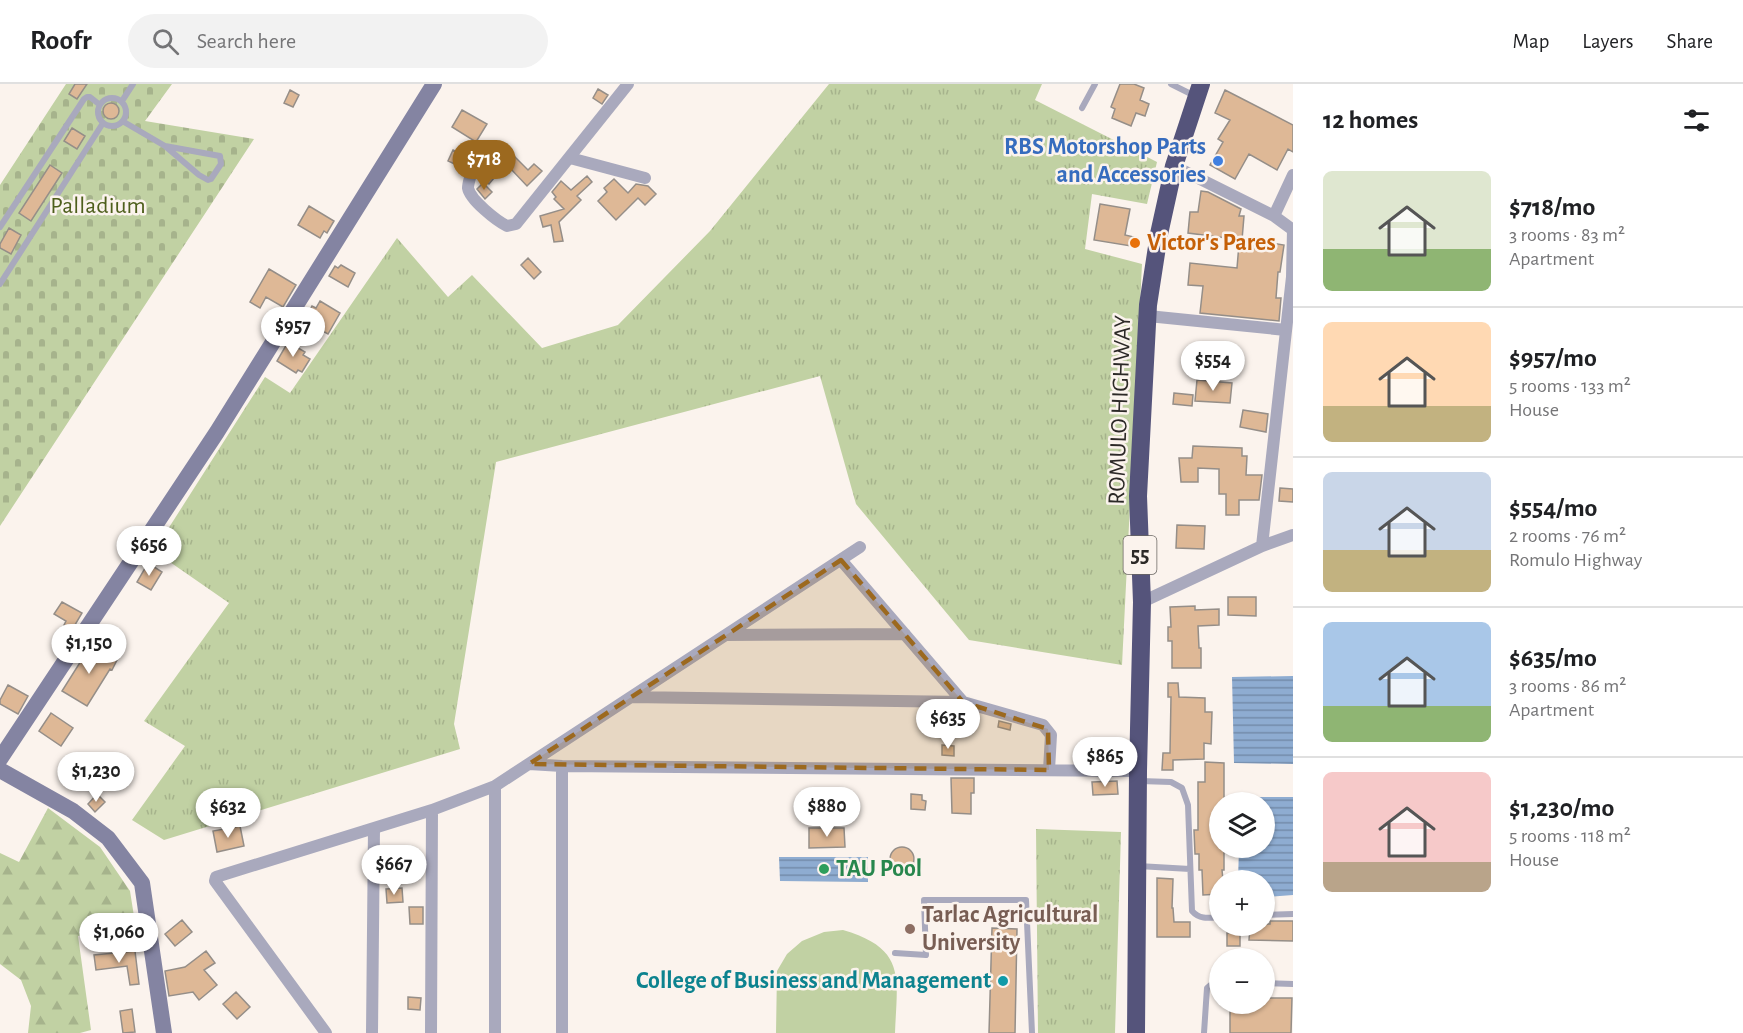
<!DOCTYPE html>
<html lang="en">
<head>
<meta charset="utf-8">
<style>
	:root { --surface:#fff; --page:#f2f2f2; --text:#202124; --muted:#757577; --line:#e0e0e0; --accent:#9c691f }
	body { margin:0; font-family:"Alegreya Sans",sans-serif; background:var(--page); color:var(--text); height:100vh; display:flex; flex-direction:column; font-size:22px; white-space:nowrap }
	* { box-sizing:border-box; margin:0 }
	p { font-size:20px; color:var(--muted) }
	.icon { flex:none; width:33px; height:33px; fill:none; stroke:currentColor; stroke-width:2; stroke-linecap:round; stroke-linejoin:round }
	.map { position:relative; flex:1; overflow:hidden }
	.drawer { display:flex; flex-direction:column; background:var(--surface); width:450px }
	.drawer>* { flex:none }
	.tools { position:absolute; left:1209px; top:708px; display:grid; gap:12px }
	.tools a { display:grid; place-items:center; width:66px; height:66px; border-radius:50%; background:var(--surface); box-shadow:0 2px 4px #0004; font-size:30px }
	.price { position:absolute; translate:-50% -51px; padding:0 14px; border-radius:21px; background:#fff; color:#222; font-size:20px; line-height:39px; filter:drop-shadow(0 2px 3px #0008) }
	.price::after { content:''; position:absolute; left:50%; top:36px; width:18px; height:14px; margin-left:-9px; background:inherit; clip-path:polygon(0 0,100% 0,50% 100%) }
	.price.active { background:var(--accent); color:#fff }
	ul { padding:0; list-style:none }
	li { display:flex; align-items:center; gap:18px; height:150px; padding:0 30px }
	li+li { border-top:2px solid var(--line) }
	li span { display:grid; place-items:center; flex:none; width:168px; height:120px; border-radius:9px; color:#555 }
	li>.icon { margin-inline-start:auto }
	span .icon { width:72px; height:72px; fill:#fffc; stroke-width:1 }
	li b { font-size:26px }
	h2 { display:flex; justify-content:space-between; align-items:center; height:72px; padding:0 30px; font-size:26px }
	header { display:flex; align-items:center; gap:36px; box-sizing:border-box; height:84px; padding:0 30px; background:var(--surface); border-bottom:2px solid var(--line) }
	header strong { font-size:28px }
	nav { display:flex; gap:33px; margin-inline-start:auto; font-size:21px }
	.search { width:420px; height:54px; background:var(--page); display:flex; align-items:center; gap:15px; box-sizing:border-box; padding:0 21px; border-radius:33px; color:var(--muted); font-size:22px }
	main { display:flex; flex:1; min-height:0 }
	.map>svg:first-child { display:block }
</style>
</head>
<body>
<header>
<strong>Roofr</strong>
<div class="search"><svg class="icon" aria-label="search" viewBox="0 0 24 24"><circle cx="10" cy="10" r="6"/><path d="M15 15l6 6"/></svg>Search here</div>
<nav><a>Map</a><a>Layers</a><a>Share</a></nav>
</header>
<main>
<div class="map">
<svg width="1293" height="949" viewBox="0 0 1293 949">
	<defs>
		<pattern id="grass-tufts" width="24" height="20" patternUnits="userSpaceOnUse" patternTransform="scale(1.5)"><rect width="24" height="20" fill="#c1d1a3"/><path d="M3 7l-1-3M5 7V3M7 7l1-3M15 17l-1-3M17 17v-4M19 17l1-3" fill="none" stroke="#a6b38c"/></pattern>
		<pattern id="forest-firs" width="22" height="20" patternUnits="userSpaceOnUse" patternTransform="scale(1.5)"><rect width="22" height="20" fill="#c1d1a3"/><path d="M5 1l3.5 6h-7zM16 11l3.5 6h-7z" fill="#a6b38c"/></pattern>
		<pattern id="cemetery-stones" width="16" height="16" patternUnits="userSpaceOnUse" patternTransform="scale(1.5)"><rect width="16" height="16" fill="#c1d1a3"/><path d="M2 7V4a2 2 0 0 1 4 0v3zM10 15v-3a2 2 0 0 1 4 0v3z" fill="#a6b38c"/></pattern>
		<pattern id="water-rules" width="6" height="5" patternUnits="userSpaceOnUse" patternTransform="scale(1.5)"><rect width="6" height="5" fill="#8eacd1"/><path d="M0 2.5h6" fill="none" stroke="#748caa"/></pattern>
	</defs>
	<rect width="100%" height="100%" fill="#fbf3ed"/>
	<!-- grass -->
	<path fill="url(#grass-tufts)" d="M829,0H1042L1035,16L1157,78L1147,120L1092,110L1085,165L1142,180L1122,581L969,556L856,420L820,292L496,378L454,640L460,665L164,756L132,736L185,662L144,637L229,519L154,467L265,293L290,309L397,154L448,213L472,191L542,264L618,241L710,147Z
		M1036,745L1121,748L1115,949H1038Z"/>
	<!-- forest -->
	<path fill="url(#forest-firs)" d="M48,724L100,763L130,807L136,845L78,852L91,946L80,949H28L31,922L21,896L0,880V769L19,778Z"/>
	<!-- cemetery -->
	<path fill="url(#cemetery-stones)" d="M66,0H172L145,37L254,55L0,442V101Z"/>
	<!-- pitch -->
	<path fill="#c1d1a3" d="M843,846C907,865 897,893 895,949H776L777,887L787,870L802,857L824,848Z"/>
	<!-- water -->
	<path fill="url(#water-rules)" d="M1293,592V680L1234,679L1232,593Z
		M1239,713H1293V811L1265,813L1264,796H1238L1239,764H1264V718H1239Z
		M779,773H868V798L780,797Z"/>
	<!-- building -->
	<path fill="#deb896" stroke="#958e88" stroke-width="1.5" d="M75,0H87L77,15L69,10Z
		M1120,0H1134L1144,4L1140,16L1149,20L1145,32L1136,29L1131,42L1112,34L1115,25L1111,23Z
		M598,5L608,11L602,20L593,14Z
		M290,6L299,11L293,23L284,19Z
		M1225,6L1293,41V68L1288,65L1277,86L1249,70L1235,95L1210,81L1223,58L1218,55L1230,36L1215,29Z
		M103 27a8 8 0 1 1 16 0a8 8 0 1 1-16 0Z
		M462,26L487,40L476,58L452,43Z
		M72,44L85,52L77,65L64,57Z
		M453,66L466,73L461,83L448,77Z
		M508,66L528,86L534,80L542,87L527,102L510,84L504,91L500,87L489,100L479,92L477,85L484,77L490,83L504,68L505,70Z
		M50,81L62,89L31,137L19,129Z
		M587,92L592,98L577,112L581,116L559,138L563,157L554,158L551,141L543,143L540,132L564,125L554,115L556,113L552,108L561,97L571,106Z
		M614,95L628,109L636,100L648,102L656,110L645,121L638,114L616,136L598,117L607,108L604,104Z
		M483,99L492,108L485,115L477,105Z
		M1201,107L1208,108L1241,125L1239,132H1244L1242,156L1188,149L1190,128H1198Z
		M1100,120L1130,125L1125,151L1138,154L1137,163L1094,156Z
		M309,122L334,137L327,149L324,147L320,154L298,141Z
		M9,144L21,151L11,170L0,164V160Z
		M1266,158L1284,161L1280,188H1278L1276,214H1281L1279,237L1200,229L1203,202L1188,201L1190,179L1237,184L1239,160L1266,163Z
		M528,174L541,188L534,195L521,181Z
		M341,181L355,189L348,203L329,192L335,182L338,184Z
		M269,185L296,201L283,223L266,213L260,224L250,218Z
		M320,217L340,229L328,250L304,237L312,222L316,224Z
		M288,258L305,268L303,271L310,275L302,288L298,286L296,289L277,277Z
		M1197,296L1232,299L1230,319L1195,317Z
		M1174,309L1193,311L1192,322L1173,320Z
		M1243,326L1268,330L1266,348L1240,343Z
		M1193,362L1242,364V372H1247L1246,391H1262L1259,416H1239V431H1226V410H1219V385L1198,384V398H1181L1179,374H1192Z
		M1280,404L1293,405V418L1279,417Z
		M1177,441L1205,442L1204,465L1176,464Z
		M148,479L162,488L151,506L137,498Z
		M1228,513H1256V532L1228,531Z
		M62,518L82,529L72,546L64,541L66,537L54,530Z
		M1195,522V526L1219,525V541L1198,542L1199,564H1201V584H1172V557H1168V543H1171L1170,523Z
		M91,561L117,576L112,586L110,585L87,622L62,607Z
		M1168,599H1178L1179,613L1205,614V628H1212L1211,660L1204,659V675L1173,676V686H1162L1163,669H1170L1171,613H1168Z
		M8,601L28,612L18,630L0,620V616Z
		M51,629L73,644L61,662L39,647Z
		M999,637L1011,640L1010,646L998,643Z
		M942,661L954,662V672L942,671Z
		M1205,678L1224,679V718H1220V764H1224V786H1222L1223,796H1220V810L1203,811L1202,786H1199V770H1195L1194,746H1198V698H1205Z
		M951,694H974V709H971V730L952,729Z
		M1117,697L1118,710L1093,711L1092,698Z
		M97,710L105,718L95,728L88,720Z
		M911,710L922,711V716L926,717L925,726L911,725Z
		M240,742L244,762L217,768L213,747Z
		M809,744H844L845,763L809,764Z
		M890 775a12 12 0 1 1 24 0a12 12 0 1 1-24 0Z
		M1157,794L1173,795L1172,824H1173L1174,838H1190V853H1157Z
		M402,804L403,818L387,819L386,805Z
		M409,823H423V840H410Z
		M182,836L192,848L175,862L165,850Z
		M1270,837H1293V857L1249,856L1250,842H1264V840H1270Z
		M992,844L1017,845L1015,949H989Z
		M1227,849H1240V862H1227Z
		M135,867L139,900L130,901L127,882L96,886L94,871Z
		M206,867L215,879L204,886L217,901L199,916L193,908L169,912L165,887L185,883Z
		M236,908L250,923L237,935L223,920Z
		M408,913L421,914L420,926L408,925Z
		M1264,914H1292L1291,949H1230V920H1264Z
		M132,925L135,948L123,949L120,927Z"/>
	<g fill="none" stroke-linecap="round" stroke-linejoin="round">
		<!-- lane -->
		<path stroke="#a9a9bd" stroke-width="6" d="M1171,0L1195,12
			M98 28a14 14 0 1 1 28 0a14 14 0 1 1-28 0Z
			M122,17L133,0
			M1082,24L1095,0
			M124,38L165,62L199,91L208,96L211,95L221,80L220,72L165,62
			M0,143L84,15L87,13H90L100,21
			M0,200L103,39
			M1140,697L1171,698L1182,704L1188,721L1192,827C1200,836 1209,834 1220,833
			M1138,782L1190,785
			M1264,831L1293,830
			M895,869L926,871L924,816H1026L1032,949
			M1264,899L1293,900
			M1204,949L1207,904L1214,898H1220"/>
		<!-- street -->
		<path stroke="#a9a9bd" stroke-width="12" d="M570,74L645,94
			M1174,82L1274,132L1293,146
			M471,90C470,94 468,100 468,104C470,116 497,137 507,142L516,140L628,0
			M1274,132L1293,91
			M1148,232L1286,246
			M1262,462L1292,193L1293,146
			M841,476L963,618
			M1142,518L1262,462L1293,451
			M726,551L905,550
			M631,613L963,618L1043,641L1051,651L1049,686
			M529,680L562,682L1138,687
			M562,682V949
			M326,949L215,797L216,793L432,726L495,702L860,463
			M372,949L374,744
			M431,949L432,726
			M495,949V702"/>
		<!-- secondary -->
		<path stroke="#8484a2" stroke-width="16" d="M0,675L217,348L434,0
			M0,686L73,727L108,754L142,799L164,949"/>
		<!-- highway -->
		<path stroke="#55547b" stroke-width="18" d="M1136,949L1138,687L1142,518L1138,412L1148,221L1159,150L1174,82L1201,0"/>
	</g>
	<!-- marked area -->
	<path fill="#9c691f" fill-opacity="0.2" stroke="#9c691f" stroke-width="4.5" stroke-dasharray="12 8" stroke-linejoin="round" d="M841,476L963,618L1048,645L1049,686L529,680Z"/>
	<!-- markers -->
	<circle fill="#3f7fe0" stroke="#fbf3ed" stroke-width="2" cx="1218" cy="77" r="6"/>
	<circle fill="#e8710a" stroke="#fbf3ed" stroke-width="2" cx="1135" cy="159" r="6"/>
	<circle fill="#2e9e5b" stroke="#fbf3ed" stroke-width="2" cx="824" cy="785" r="6"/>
	<circle fill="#8d6e63" stroke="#fbf3ed" stroke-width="2" cx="910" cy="845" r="6"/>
	<circle fill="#0f9aa8" stroke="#fbf3ed" stroke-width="2" cx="1003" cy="897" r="6"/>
	<g text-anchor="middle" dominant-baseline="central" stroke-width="5" stroke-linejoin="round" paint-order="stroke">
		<!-- shield labels -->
		<rect fill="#fbf3ed" stroke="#6a6662" stroke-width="1.5" x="1123.5" y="452" width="33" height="38" rx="4.5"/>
		<g font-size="22" font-weight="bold" fill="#2c2927">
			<text x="1140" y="471">55</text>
		</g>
		<!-- shop labels -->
		<g font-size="24" font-weight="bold" fill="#366cbe" stroke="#fbf3ed" text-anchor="end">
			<text x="1206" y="63">RBS Motorshop Parts<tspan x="1206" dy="28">and Accessories</tspan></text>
		</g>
		<!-- park labels -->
		<g font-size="24" fill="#4e5f1c" stroke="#fbf3ed">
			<text x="98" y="122">Palladium</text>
		</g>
		<!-- food labels -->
		<g font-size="24" font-weight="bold" fill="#c56008" stroke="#fbf3ed" text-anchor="start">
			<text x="1147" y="159">Victor's Pares</text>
		</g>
		<!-- street labels -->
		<g font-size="24" fill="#2c2927" stroke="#fbf3ed">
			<text transform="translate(1120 326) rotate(-88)">ROMULO HIGHWAY</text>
		</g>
		<!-- leisure labels -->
		<g font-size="24" font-weight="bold" fill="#27864d" stroke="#fbf3ed" text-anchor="start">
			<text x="836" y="785">TAU Pool</text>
		</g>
		<!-- education labels -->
		<g font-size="24" font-weight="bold" fill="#785e54" stroke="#fbf3ed" text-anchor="start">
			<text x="922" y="831">Tarlac Agricultural<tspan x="922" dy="28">University</tspan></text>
		</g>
		<!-- culture labels -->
		<g font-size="24" font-weight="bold" fill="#0d838f" stroke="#fbf3ed" text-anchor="end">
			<text x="991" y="897">College of Business and Management</text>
		</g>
	</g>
</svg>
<div class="tools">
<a><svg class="icon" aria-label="layers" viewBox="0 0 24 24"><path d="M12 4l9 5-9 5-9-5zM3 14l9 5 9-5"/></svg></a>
<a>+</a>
<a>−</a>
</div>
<b class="price active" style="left:484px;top:107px">$718</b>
<b class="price" style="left:293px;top:274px">$957</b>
<b class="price" style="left:1213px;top:308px">$554</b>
<b class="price" style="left:149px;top:493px">$656</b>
<b class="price" style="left:89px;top:591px">$1,150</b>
<b class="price" style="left:948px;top:666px">$635</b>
<b class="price" style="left:1105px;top:704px">$865</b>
<b class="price" style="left:96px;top:719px">$1,230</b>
<b class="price" style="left:827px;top:754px">$880</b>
<b class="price" style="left:228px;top:755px">$632</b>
<b class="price" style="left:394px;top:812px">$667</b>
<b class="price" style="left:119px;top:880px">$1,060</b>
</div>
<section class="drawer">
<h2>12 homes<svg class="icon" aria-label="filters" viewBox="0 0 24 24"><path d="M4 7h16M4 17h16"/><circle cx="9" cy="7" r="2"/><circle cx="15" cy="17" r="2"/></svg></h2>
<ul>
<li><span style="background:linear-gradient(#dfe7d0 65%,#8fb573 0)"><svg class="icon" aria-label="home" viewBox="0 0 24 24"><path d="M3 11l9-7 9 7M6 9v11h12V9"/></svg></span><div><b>$718/mo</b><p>3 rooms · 83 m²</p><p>Apartment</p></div></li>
<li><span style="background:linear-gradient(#ffd9b3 70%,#c2b280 0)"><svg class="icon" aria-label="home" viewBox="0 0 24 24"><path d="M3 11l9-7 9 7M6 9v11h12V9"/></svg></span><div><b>$957/mo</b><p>5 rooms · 133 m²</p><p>House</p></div></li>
<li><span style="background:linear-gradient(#c9d6e8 65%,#c2b280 0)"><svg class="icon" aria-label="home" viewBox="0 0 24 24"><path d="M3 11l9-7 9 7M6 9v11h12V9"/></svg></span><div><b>$554/mo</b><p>2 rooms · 76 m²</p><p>Romulo Highway</p></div></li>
<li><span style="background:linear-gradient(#a9c7e8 70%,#8fb573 0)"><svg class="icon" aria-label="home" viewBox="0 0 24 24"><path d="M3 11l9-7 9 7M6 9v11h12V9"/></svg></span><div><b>$635/mo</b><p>3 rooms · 86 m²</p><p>Apartment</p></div></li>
<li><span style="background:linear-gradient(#f6c9c9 75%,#b9a48a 0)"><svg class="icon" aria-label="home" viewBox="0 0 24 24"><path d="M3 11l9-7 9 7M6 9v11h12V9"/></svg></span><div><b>$1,230/mo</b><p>5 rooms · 118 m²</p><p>House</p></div></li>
</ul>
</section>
</main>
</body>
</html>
